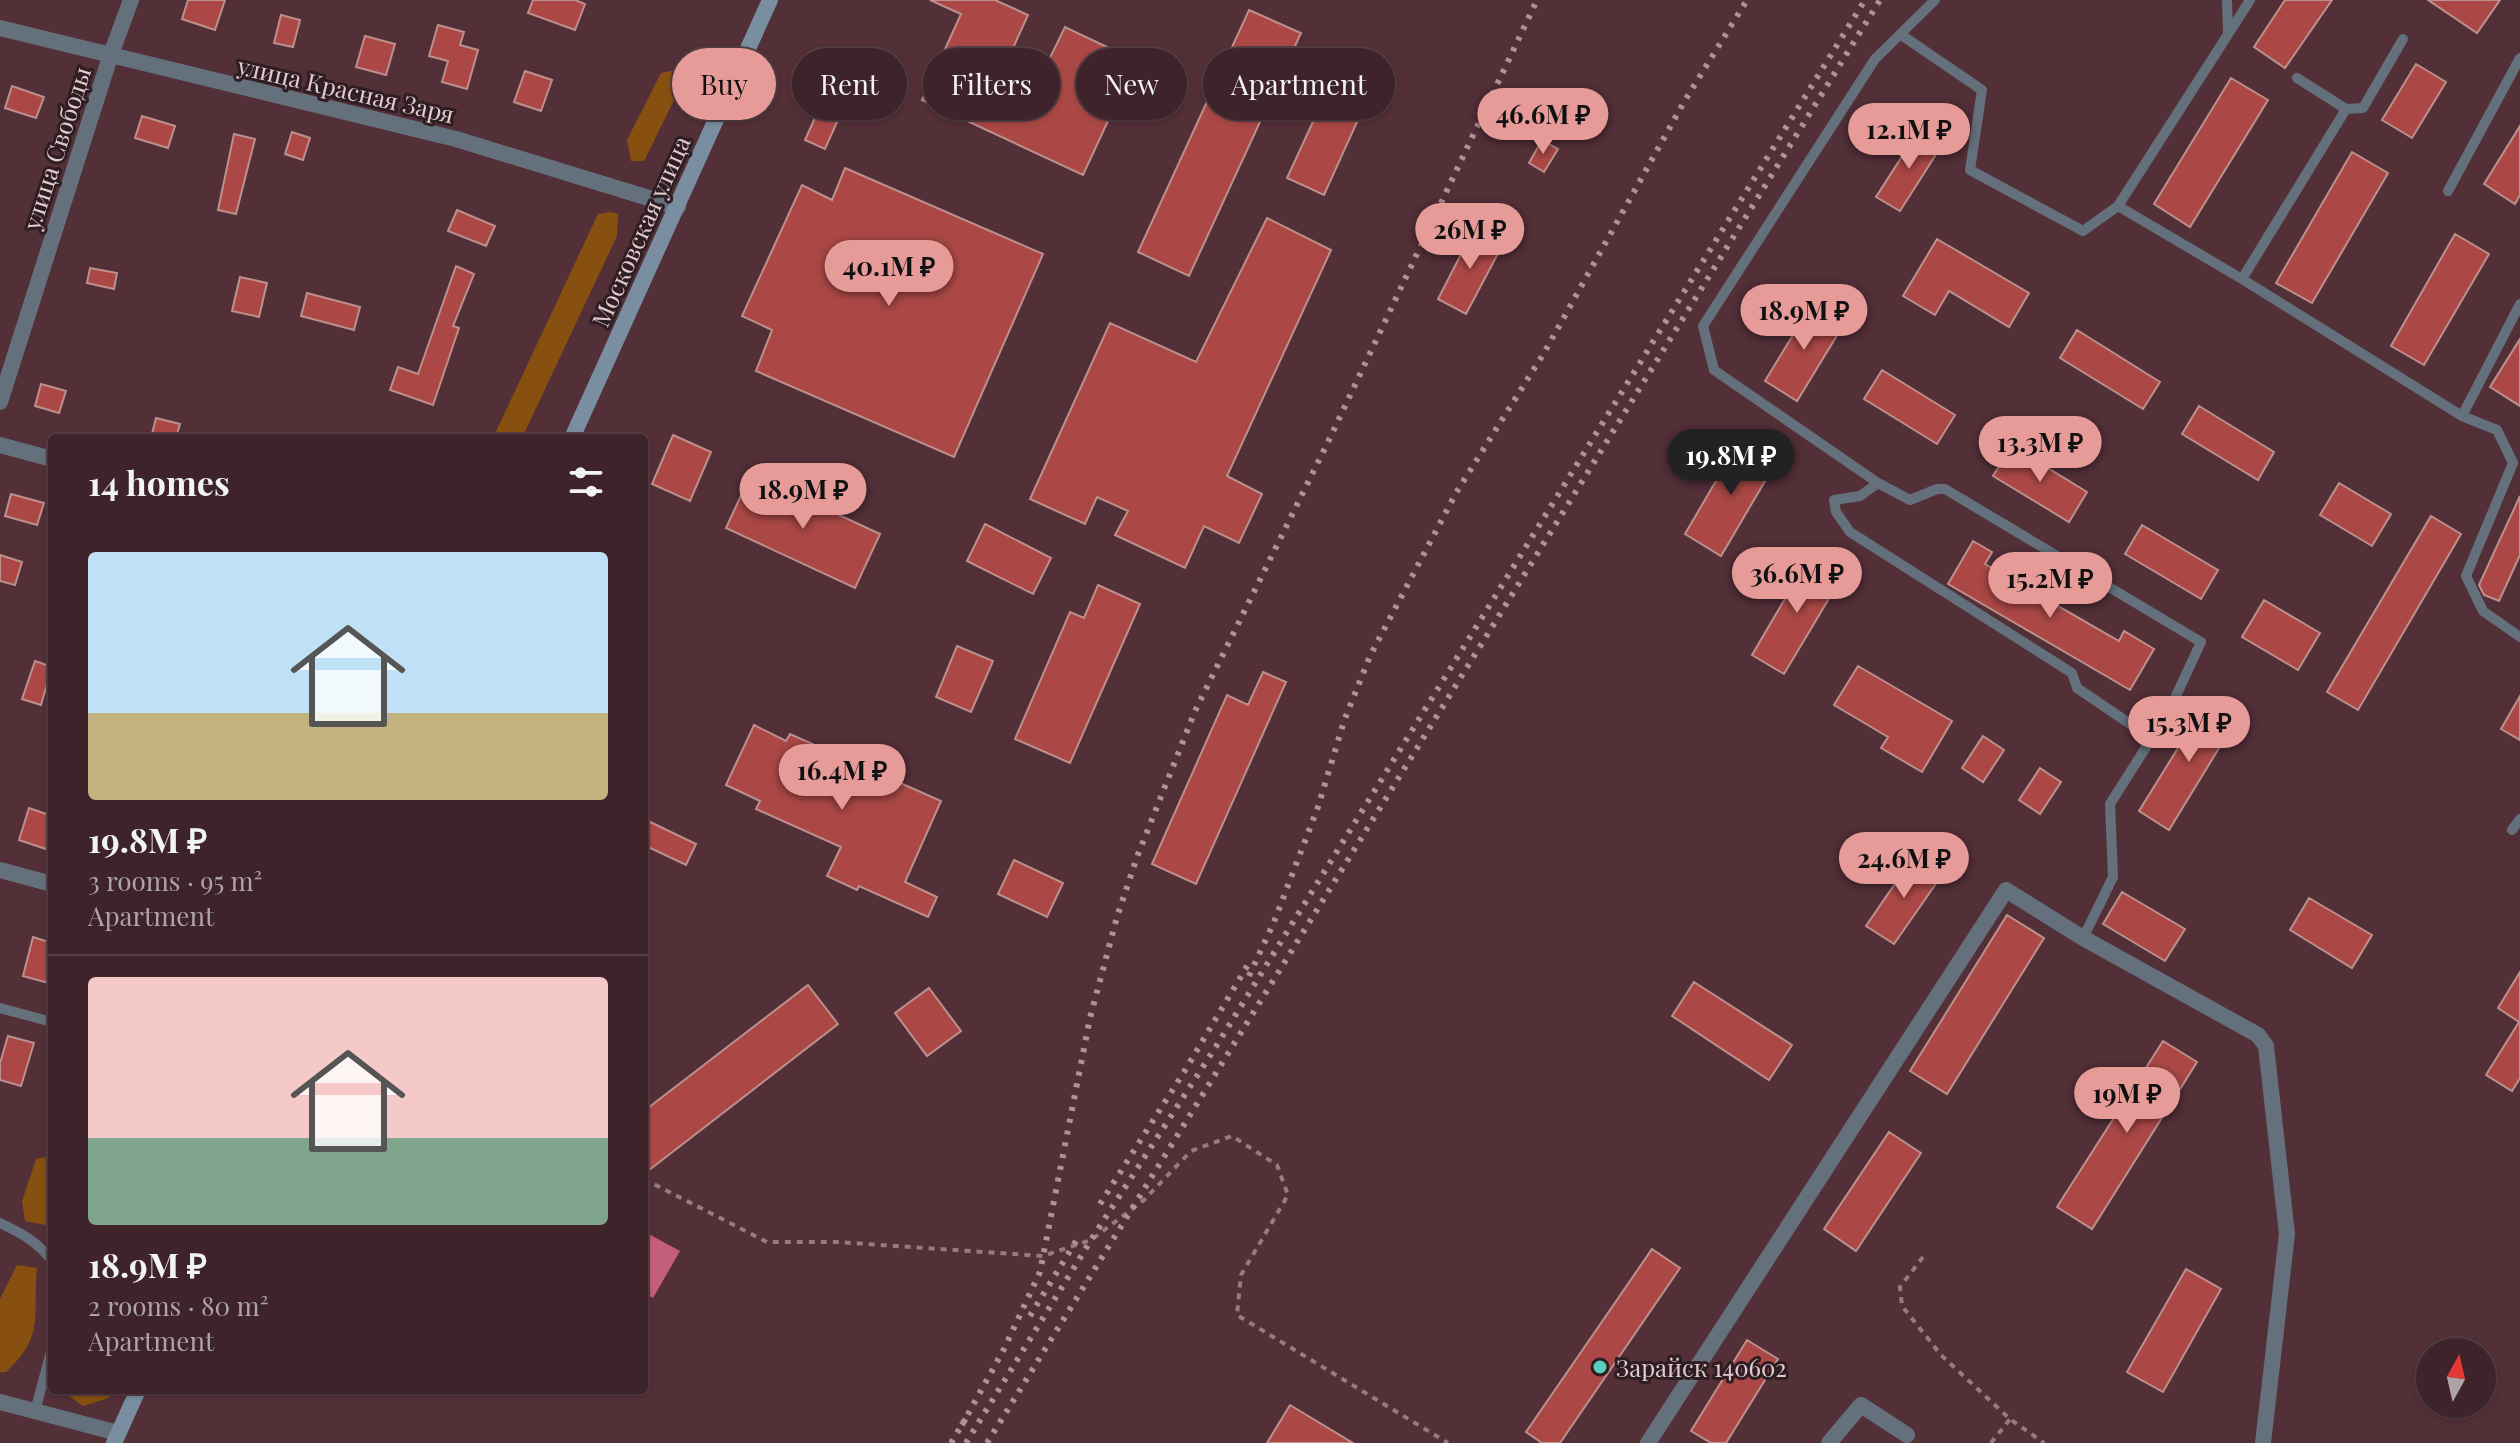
<!DOCTYPE html>
<html lang="en">
<head>
<meta charset="utf-8">
<style>
	:root { --surface:#3e232a; --page:#492f36; --text:#f1f3f6; --muted:#ada4a8; --line:#574047; --accent:#e69b98 }
	body { margin:0; font-family:"Playfair Display",serif; background:var(--page); color:var(--text); height:100vh; display:flex; flex-direction:column; font-size:30px; white-space:nowrap }
	* { box-sizing:border-box; margin:0 }
	p { font-size:26px; color:var(--muted) }
	.icon { flex:none; width:44px; height:44px; fill:none; stroke:currentColor; stroke-width:2; stroke-linecap:round; stroke-linejoin:round }
	.map { position:relative; flex:1; overflow:hidden }
	.side { position:absolute; left:48px; top:434px; width:600px; height:960px; display:flex; flex-direction:column; background:var(--surface); border-radius:8px; box-shadow:0 2px 6px #0004,0 0 0 2px var(--line) }
	.side>* { flex:none }
	.hud { position:absolute; left:672px; top:48px; width:760px; height:72px; display:flex; gap:16px }
	.needle { width:52px; rotate:8deg }
	.controls { position:absolute; left:2416px; top:1338px; display:grid; gap:16px }
	.controls a { display:grid; place-items:center; width:80px; height:80px; border-radius:50%; background:var(--surface); box-shadow:0 2px 6px #0004,0 0 0 2px var(--line); font-size:40px }
	.price { position:absolute; translate:-50% -68px; padding:0 18px; border-radius:28px; background:var(--accent); color:#111; font-size:26px; line-height:52px; filter:drop-shadow(0 2px 4px #0008) }
	.price::after { content:''; position:absolute; left:50%; top:48px; width:24px; height:18px; margin-left:-12px; background:inherit; clip-path:polygon(0 0,100% 0,50% 100%) }
	.price.active { background:#222; color:#fff }
	ul { padding:0; list-style:none }
	li { display:grid; align-content:center; gap:16px; height:424px; padding:0 40px }
	li+li { border-top:2px solid var(--line) }
	li span { display:grid; place-items:center; height:248px; border-radius:8px; color:#555 }
	li>.icon { margin-inline-start:auto }
	span .icon { width:144px; height:144px; fill:#fffc; stroke-width:1 }
	li b { font-size:34px }
	h2 { display:flex; justify-content:space-between; align-items:center; height:96px; padding:0 40px; font-size:34px }
	.pill { padding:0 28px; border-radius:36px; background:var(--surface); box-shadow:0 2px 6px #0004,0 0 0 2px var(--line); font-size:28px; line-height:72px }
	.pill.active { background:var(--accent); color:#111 }
	.map>svg:first-child { display:block }
</style>
</head>
<body>
<div class="map">
<svg width="2520" height="1443" viewBox="0 0 2520 1443">
	<rect width="100%" height="100%" fill="#532f38"/>
	<!-- green -->
	<path fill="#875010" d="M676,70L682,84L644,161H631L627,140L661,73Z
		M611,212L618,214L617,236L522,438H493L598,214Z
		M46,1157L52,1161V1201L45,1225L25,1221L22,1201L36,1159Z
		M17,1265L37,1268C32,1316 46,1335 6,1372H0V1299Z
		M61,1390H112L109,1398L83,1406Z"/>
	<!-- water -->
	<path fill="#c35e7b" d="M645,1232L680,1251L653,1298L644,1293Z"/>
	<!-- building -->
	<path fill="#ab4846" stroke="#bc908c" stroke-width="2" d="M188,0H225L215,30L182,19Z
		M533,0H575L585,4L575,30L528,13Z
		M930,0H995L1028,15L1008,59L1042,74L1065,27L1107,47L1085,94L1114,108L1083,175L922,100L961,14Z
		M2285,0H2332L2285,68L2254,47Z
		M2428,0H2500L2477,33Z
		M1249,10L1301,33L1189,276L1138,252Z
		M281,15L300,20L293,47L274,43Z
		M438,25L464,32L460,45L478,50L467,89L442,82L448,61L429,56Z
		M365,36L395,44L386,75L356,67Z
		M2416,64L2446,82L2412,138L2382,120Z
		M525,71L552,80L541,111L514,102Z
		M1335,74L1371,91L1324,195L1287,178Z
		M2231,78L2268,100L2190,227L2154,204Z
		M12,86L44,97L36,118L5,108Z
		M826,93L846,102L825,149L805,140Z
		M142,116L175,126L168,148L135,138Z
		M2520,126V195L2515,204L2484,184Z
		M1919,130L1942,145L1900,211L1876,197Z
		M292,132L310,138L303,160L285,154Z
		M234,134L255,139L236,214L218,210Z
		M1542,140L1558,149L1544,172L1529,163Z
		M2352,152L2388,173L2312,303L2276,283Z
		M845,168L1043,254L954,457L756,371L772,330L742,316L802,185L832,200Z
		M457,210L495,226L486,246L448,231Z
		M1267,218L1331,250L1227,476L1262,494L1239,543L1204,526L1185,568L1115,535L1128,511L1097,497L1085,524L1030,499L1110,323L1196,362Z
		M1474,229L1503,244L1466,314L1438,299Z
		M2455,234L2489,254L2424,365L2391,346Z
		M1937,239L2029,293L2009,327L1949,291L1935,315L1903,296Z
		M456,266L474,274L453,326L459,328L433,405L390,390L398,367L418,374Z
		M90,268L117,273L114,289L87,283Z
		M240,277L267,283L259,317L232,311Z
		M307,293L360,307L354,330L301,316Z
		M1812,304L1844,324L1797,401L1765,381Z
		M2077,330L2160,382L2143,409L2060,358Z
		M2520,339V406L2490,387Z
		M1882,370L1955,415L1937,444L1864,399Z
		M41,384L66,391L59,413L35,406Z
		M2199,406L2274,452L2258,480L2182,434Z
		M156,418L180,424L176,438H151Z
		M673,435L711,452L690,501L652,484Z
		M1741,438L1778,459L1721,556L1685,534Z
		M2012,446L2087,492L2069,522L1993,476Z
		M751,474L880,534L855,588L726,528Z
		M2339,483L2391,514L2372,546L2320,515Z
		M11,494L44,503L37,525L5,516Z
		M2520,496V555L2499,601L2484,595L2479,585Z
		M2431,516L2461,534L2358,710L2327,692Z
		M985,524L1051,558L1033,594L967,561Z
		M2142,525L2218,570L2201,599L2125,554Z
		M1973,541L1992,552L1985,564L2119,641L2124,631L2154,649L2130,690L1948,584Z
		M0,555L22,562L15,585L0,581Z
		M1810,556L1843,575L1784,674L1752,655Z
		M1098,585L1140,604L1070,763L1015,739L1070,612L1084,618Z
		M2264,600L2320,633L2298,670L2242,637Z
		M957,646L993,661L971,712L936,697Z
		M35,661L52,667L41,705L22,699Z
		M1858,666L1952,721L1922,772L1881,748L1888,737L1834,705Z
		M1263,672L1286,682L1196,884L1152,864L1227,695L1248,705Z
		M2520,696V740L2501,729Z
		M2209,698L2238,717L2169,830L2139,811Z
		M754,725L786,741L790,734L941,801L905,882L937,897L928,917L859,886L857,890L827,876L841,847L756,809L760,801L726,785Z
		M1983,736L2004,750L1983,782L1962,768Z
		M2040,768L2061,782L2040,814L2019,800Z
		M29,808L52,816V851L19,840Z
		M644,819L696,844L686,865L644,845Z
		M1914,856L1942,875L1894,944L1866,926Z
		M1014,860L1063,883L1047,917L998,894Z
		M2122,892L2185,929L2165,961L2103,924Z
		M2309,898L2372,935L2352,968L2290,930Z
		M2007,915L2044,938L1947,1094L1910,1071Z
		M33,937L52,943V984L23,976Z
		M2520,972V1078L2512,1091L2486,1075L2519,1022L2498,1008Z
		M1694,982L1792,1045L1769,1080L1672,1016Z
		M808,985L838,1024L644,1174V1111Z
		M929,988L961,1031L927,1056L895,1013Z
		M8,1036L34,1043L21,1086L0,1080V1063Z
		M2163,1041L2197,1062L2092,1229L2057,1207Z
		M1889,1132L1921,1153L1856,1251L1824,1229Z
		M1652,1249L1680,1268L1560,1443H1542L1526,1432Z
		M2186,1269L2221,1289L2163,1392L2127,1372Z
		M1747,1340L1778,1359L1726,1443H1711L1691,1431Z
		M1290,1405L1353,1443H1267Z"/>
	<g fill="none" stroke-linecap="round" stroke-linejoin="round">
		<!-- path -->
		<path stroke="#987a81" stroke-width="4" stroke-dasharray="6 6" stroke-linecap="butt" d="M644,1179L767,1242H837L1043,1256L1091,1240L1144,1200L1191,1151L1232,1136L1277,1165L1288,1195L1241,1275L1237,1315L1448,1443
			M1923,1257L1900,1287L1902,1306L1941,1355L2010,1419L2044,1443
			M1991,1443L2010,1419"/>
		<!-- service -->
		<path stroke="#64717d" stroke-width="10" d="M1935,0L1875,59L1703,326L1714,370L1878,483L1910,500L1937,489H1945L2201,642L2169,711L2110,804L2113,877L2083,938
			M2227,0L2228,34
			M2250,0L2118,206L2242,279L2462,416L2497,430L2513,463L2466,576L2483,611L2520,637
			M1900,34L1982,90L1970,170L2083,231L2118,206
			M2297,78L2346,109
			M2448,191L2520,58
			M2242,279L2346,109L2363,108L2403,39
			M2462,416L2520,304
			M1878,483L1860,496L1834,500L1836,512L1850,532L2072,673L2077,688L2151,738
			M2512,830L2520,819
			M0,1008L52,1022
			M0,1223C21,1233 38,1242 52,1261
			M35,1411L52,1348"/>
		<!-- minor -->
		<path stroke="#64717d" stroke-width="16" d="M0,28L456,139L678,207
			M0,402L110,57L131,0
			M0,445L52,459
			M0,870L52,884
			M0,1402L118,1433
			M1648,1443L2006,890L2083,938L2258,1035L2266,1046L2287,1234L2263,1443
			M1829,1443L1861,1405L1907,1435"/>
		<!-- secondary -->
		<path stroke="#798fa1" stroke-width="16" d="M572,438L770,0
			M114,1443L138,1390"/>
		<!-- rail -->
		<path stroke="#ad9298" stroke-width="6" stroke-dasharray="4 8" stroke-linecap="butt" d="M1249,976L1274,922L1318,807L1344,721L1370,656L1456,493L1544,353L1684,102L1747,0
			M1100,1204L1184,1072L1249,963
			M1030,1316L1076,1241
			M962,1425L1004,1349L1040,1272L1090,1018L1117,917L1137,857L1195,711L1328,442L1537,0
			M951,1443L966,1418
			M966,1443L1091,1240L1215,1048L1865,0
			M987,1443L1880,0"/>
	</g>
	<!-- markers -->
	<circle fill="#59cebe" stroke="#2e1d21" stroke-width="3" cx="1600" cy="1367" r="8"/>
	<g text-anchor="middle" dominant-baseline="central" stroke-width="6" stroke-linejoin="round" paint-order="stroke">
		<!-- street labels -->
		<g font-size="24" fill="#e2cbd0" stroke="#2e1d21">
			<text transform="translate(346 89) rotate(13)">улица Красная Заря</text>
			<text transform="translate(56 148) rotate(-72)">улица Свободы</text>
			<text transform="translate(640 231) rotate(-66)">Московская улица</text>
		</g>
		<!-- poi labels -->
		<g font-size="24" fill="#e2cbd0" stroke="#2e1d21" text-anchor="start">
			<text x="1616" y="1367">Зарайск 140602</text>
		</g>
	</g>
</svg>
<div class="controls">
<a><svg class="needle" viewBox="-14 -14 28 28"><path d="M0-13l5 13h-10z" fill="#e53935"/><path d="M0 13l5-13h-10z" fill="#ada4a8"/></svg></a>
</div>
<b class="price" style="left:1543px;top:156px">46.6M ₽</b>
<b class="price" style="left:1909px;top:171px">12.1M ₽</b>
<b class="price" style="left:1470px;top:271px">26M ₽</b>
<b class="price" style="left:889px;top:308px">40.1M ₽</b>
<b class="price" style="left:1804px;top:352px">18.9M ₽</b>
<b class="price" style="left:2040px;top:484px">13.3M ₽</b>
<b class="price active" style="left:1731px;top:497px">19.8M ₽</b>
<b class="price" style="left:803px;top:531px">18.9M ₽</b>
<b class="price" style="left:1797px;top:615px">36.6M ₽</b>
<b class="price" style="left:2050px;top:620px">15.2M ₽</b>
<b class="price" style="left:2189px;top:764px">15.3M ₽</b>
<b class="price" style="left:842px;top:812px">16.4M ₽</b>
<b class="price" style="left:1904px;top:900px">24.6M ₽</b>
<b class="price" style="left:2127px;top:1135px">19M ₽</b>
<div class="hud">
<a class="pill active">Buy</a>
<a class="pill">Rent</a>
<a class="pill">Filters</a>
<a class="pill">New</a>
<a class="pill">Apartment</a>
</div>
<section class="side">
<h2>14 homes<svg class="icon" aria-label="filters" viewBox="0 0 24 24"><path d="M4 7h16M4 17h16"/><circle cx="9" cy="7" r="2"/><circle cx="15" cy="17" r="2"/></svg></h2>
<ul>
<li><span style="background:linear-gradient(#bfe0f5 65%,#c2b280 0)"><svg class="icon" aria-label="home" viewBox="0 0 24 24"><path d="M3 11l9-7 9 7M6 9v11h12V9"/></svg></span><div><b>19.8M ₽</b><p>3 rooms · 95 m²</p><p>Apartment</p></div></li>
<li><span style="background:linear-gradient(#f6c9c9 65%,#7fa58c 0)"><svg class="icon" aria-label="home" viewBox="0 0 24 24"><path d="M3 11l9-7 9 7M6 9v11h12V9"/></svg></span><div><b>18.9M ₽</b><p>2 rooms · 80 m²</p><p>Apartment</p></div></li>
</ul>
</section>
</div>
</body>
</html>
